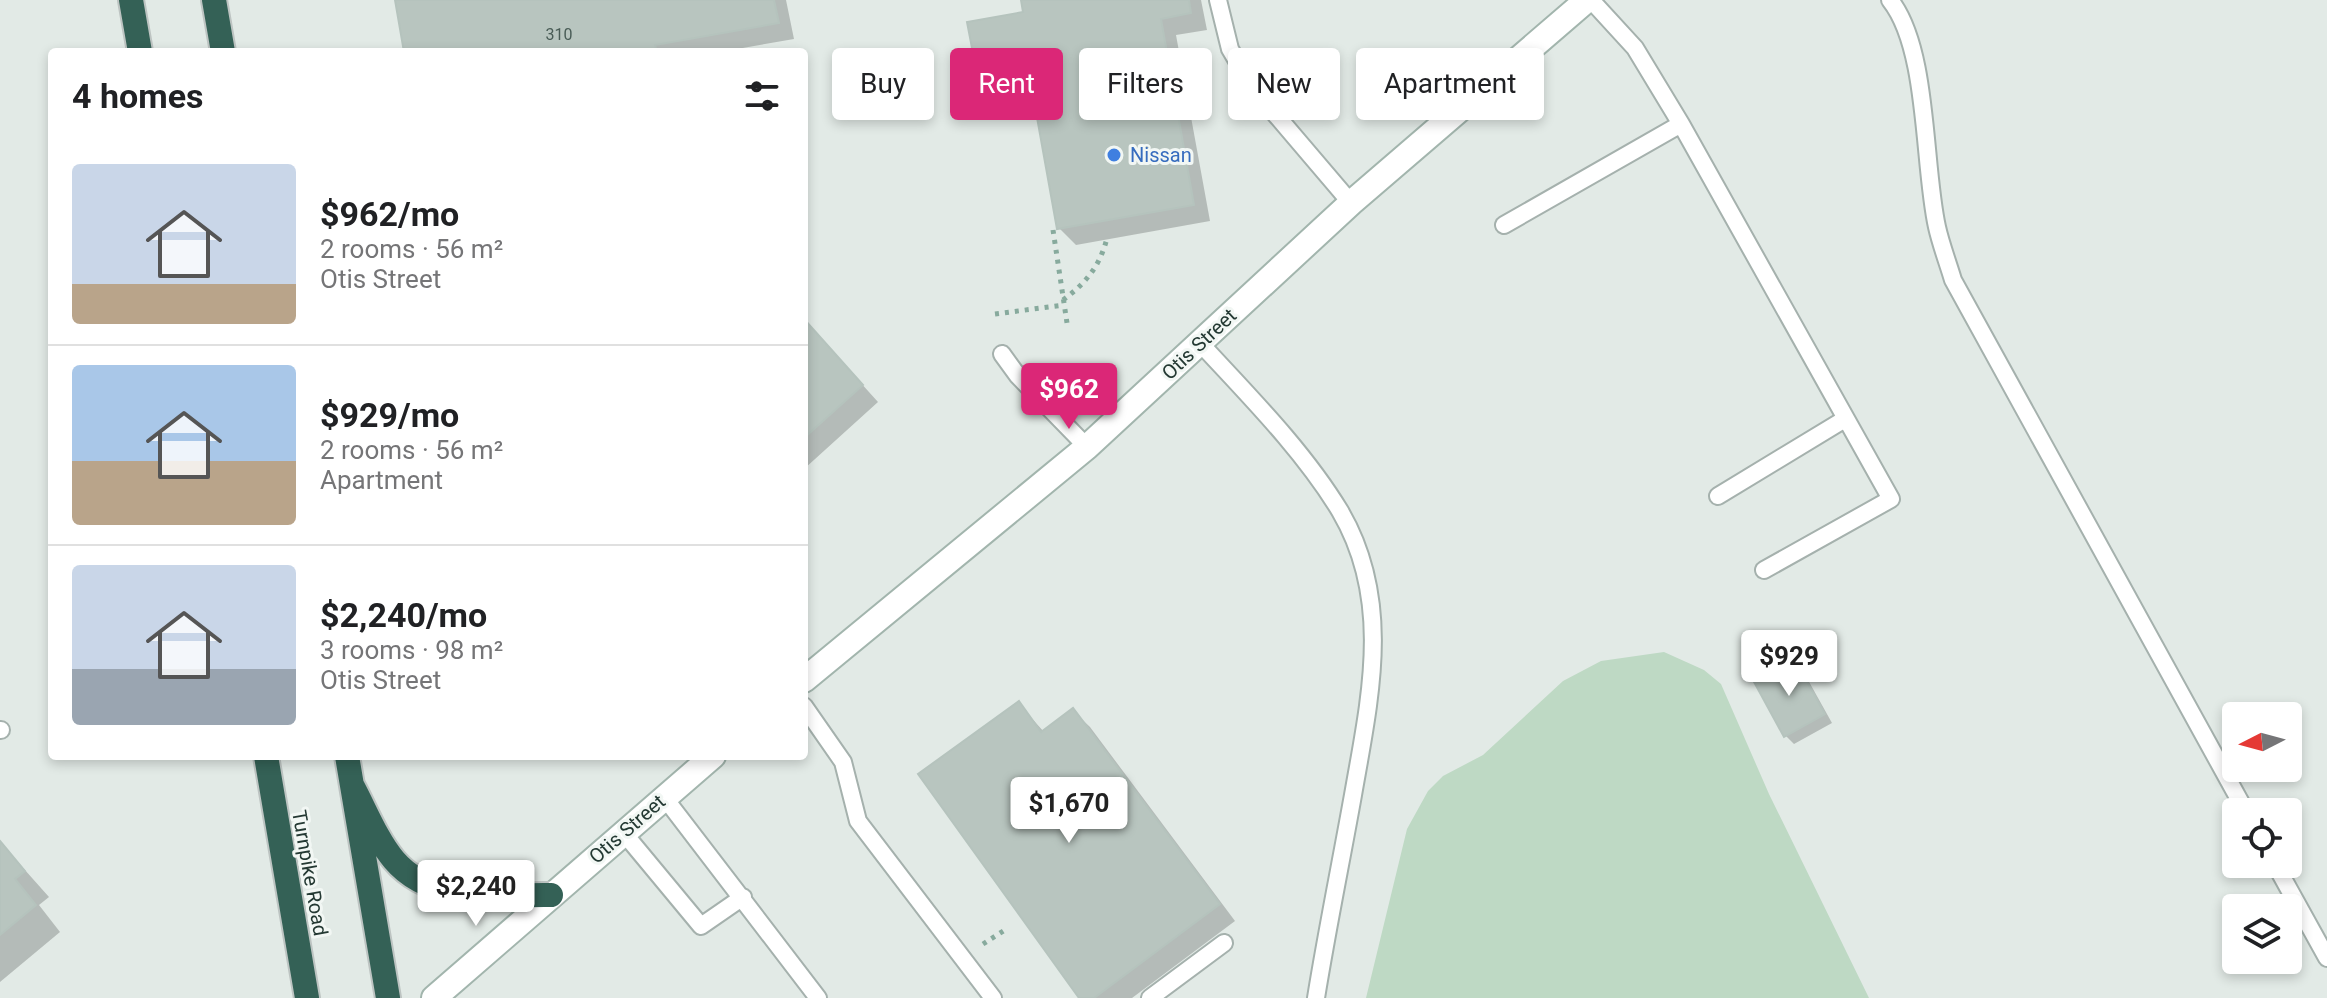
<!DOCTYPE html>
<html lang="en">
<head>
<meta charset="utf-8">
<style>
	:root { --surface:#fff; --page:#f6f6f6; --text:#202124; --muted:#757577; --line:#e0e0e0; --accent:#db2777 }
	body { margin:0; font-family:Roboto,sans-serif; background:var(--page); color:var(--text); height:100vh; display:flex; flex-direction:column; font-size:30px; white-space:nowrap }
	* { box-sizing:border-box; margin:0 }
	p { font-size:26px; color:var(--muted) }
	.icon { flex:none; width:44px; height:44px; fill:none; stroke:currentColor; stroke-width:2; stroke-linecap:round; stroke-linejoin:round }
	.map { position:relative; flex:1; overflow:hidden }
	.drawer { position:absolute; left:48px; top:48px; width:760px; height:712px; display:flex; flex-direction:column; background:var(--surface); border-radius:8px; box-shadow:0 4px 12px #0003 }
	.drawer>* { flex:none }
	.top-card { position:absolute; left:832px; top:48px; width:760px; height:72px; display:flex; gap:16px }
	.needle { width:52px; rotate:264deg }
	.buttons { position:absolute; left:2222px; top:702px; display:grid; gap:16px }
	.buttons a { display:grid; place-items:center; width:80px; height:80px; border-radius:8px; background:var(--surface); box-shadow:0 4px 12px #0003; font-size:40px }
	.price { position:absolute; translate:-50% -68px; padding:0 18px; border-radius:8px; background:#fff; color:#222; font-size:26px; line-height:52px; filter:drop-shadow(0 2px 4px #0008) }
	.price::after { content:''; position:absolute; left:50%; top:48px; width:24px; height:18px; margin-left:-12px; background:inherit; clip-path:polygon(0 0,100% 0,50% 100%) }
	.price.selected { background:var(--accent); color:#fff }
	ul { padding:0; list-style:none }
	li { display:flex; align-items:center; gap:24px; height:200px; padding:0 24px }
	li+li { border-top:2px solid var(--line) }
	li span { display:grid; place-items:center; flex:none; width:224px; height:160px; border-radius:8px; color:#555 }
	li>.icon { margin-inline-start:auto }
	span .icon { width:96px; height:96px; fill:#fffc; stroke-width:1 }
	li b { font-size:34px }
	h2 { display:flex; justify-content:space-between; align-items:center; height:96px; padding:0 24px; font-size:34px }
	.tag { padding:0 28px; border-radius:8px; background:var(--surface); box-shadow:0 4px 12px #0003; font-size:28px; line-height:72px }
	.tag.selected { background:var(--accent); color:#fff }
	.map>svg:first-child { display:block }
</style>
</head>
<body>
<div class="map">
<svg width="2327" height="998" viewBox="0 0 2327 998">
	<rect width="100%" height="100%" fill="#e2eae6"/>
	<!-- green -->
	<path fill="#bed9c4" d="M1664,652L1704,670L1721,684L1769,794L1869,998H1366L1407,829L1428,791L1443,776L1483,755L1563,681L1601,661Z"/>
	<!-- shadow -->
	<path fill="#0003" d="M397,0H786L794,39L720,52H406Z
		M1023,0H1201L1207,30L1176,35L1210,221L1076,245L1059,228L1038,113L1001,120L984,104L1026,13Z
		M804,320L878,402L804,469Z
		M1795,662L1803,671L1832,723L1794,744L1785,735Z
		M1019,704L1044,732L1073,711L1090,727L1235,921L1132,998H1081Z
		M0,842L49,897L39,905L60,932L0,982Z"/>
	<!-- building -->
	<path fill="#b8c5bf" stroke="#b5c3bd" stroke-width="2" d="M395,0H774L779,23L655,45L657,52H404Z
		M1021,0H1189L1191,13L1161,19L1194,205L1057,229L1033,95L983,105L967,22L1023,12Z
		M804,319L863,385L804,438Z
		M1795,660L1825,714L1784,737L1754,682Z
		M1019,701L1041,732L1073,708L1220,904L1094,998H1079L918,774Z
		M0,841L25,871L15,879L36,905L0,935Z"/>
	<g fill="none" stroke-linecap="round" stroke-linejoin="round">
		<defs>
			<path id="lane" d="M1218,0L1230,49L1253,88L1351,203
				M1890,0C1929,49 1923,165 1937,227C1941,245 1948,263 1953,280L2246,812
				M1681,124L1891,499L1764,570
				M1504,225L1681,124L1635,48L1591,0
				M1200,343C1248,395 1303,450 1340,511C1393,601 1370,698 1353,795C1341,862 1327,930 1316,998
				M1002,354L1018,376L1087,447
				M1718,496L1845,419
				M804,706L843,762L858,821L993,998
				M0,730H1
				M664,797L818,998
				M623,832L701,926L743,897
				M2275,864L2327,958
				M1150,998L1224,943"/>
			<path id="secondary" d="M804,680L1087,447L1351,203L1587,0
				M434,998L713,756"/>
			<path id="highway" d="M131,0L140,52
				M214,0L223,52
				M266,756L307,998
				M347,756L388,998
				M352,785C365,809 377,840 394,860C432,905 499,894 551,895"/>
		</defs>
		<!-- lane casing -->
		<use href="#lane" stroke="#a5b1ad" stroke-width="20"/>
		<!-- secondary casing -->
		<use href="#secondary" stroke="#a2b5ad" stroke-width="28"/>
		<!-- highway casing -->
		<use href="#highway" stroke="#bdc4c2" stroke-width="28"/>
		<!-- path -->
		<path stroke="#87aa9d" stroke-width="5" stroke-dasharray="4 6" stroke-linecap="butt" d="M1053,230L1067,323
			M1063,300C1086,283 1100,266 1107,238
			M995,314L1064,305
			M983,944L1008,928"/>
		<!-- lane -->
		<use href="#lane" stroke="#fff" stroke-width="16"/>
		<!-- secondary -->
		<use href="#secondary" stroke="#fff" stroke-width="24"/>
		<!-- highway -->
		<use href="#highway" stroke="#346156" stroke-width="24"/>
	</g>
	<!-- markers -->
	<circle fill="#3f7fe0" stroke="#f2f7f4" stroke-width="3" cx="1114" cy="155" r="8"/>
	<g text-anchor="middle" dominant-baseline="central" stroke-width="6" stroke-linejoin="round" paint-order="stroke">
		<!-- number labels -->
		<g font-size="16" fill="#495c56">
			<text x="559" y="34">310</text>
		</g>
		<!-- shop labels -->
		<g font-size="20" fill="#366cbe" stroke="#f2f7f4" text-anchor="start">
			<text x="1130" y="155">Nissan</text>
		</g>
		<!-- street labels -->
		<g font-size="20" fill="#243933" stroke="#f2f7f4">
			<text transform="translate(1199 344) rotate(-43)">Otis Street</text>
			<text transform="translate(627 829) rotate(-41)">Otis Street</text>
			<text transform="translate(310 873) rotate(80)">Turnpike Road</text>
		</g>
	</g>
</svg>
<div class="buttons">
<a><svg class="needle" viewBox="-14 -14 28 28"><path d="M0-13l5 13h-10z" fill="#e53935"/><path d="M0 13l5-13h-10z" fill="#757577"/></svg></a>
<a><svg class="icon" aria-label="locate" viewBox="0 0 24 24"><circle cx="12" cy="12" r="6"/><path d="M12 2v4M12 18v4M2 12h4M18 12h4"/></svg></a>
<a><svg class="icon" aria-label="layers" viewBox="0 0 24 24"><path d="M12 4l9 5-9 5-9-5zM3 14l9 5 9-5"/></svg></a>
</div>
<b class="price selected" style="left:1069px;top:431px">$962</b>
<b class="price" style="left:1789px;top:698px">$929</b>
<b class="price" style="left:1069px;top:845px">$1,670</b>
<b class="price" style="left:476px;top:928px">$2,240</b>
<div class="top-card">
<a class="tag">Buy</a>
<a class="tag selected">Rent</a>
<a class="tag">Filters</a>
<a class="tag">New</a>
<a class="tag">Apartment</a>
</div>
<section class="drawer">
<h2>4 homes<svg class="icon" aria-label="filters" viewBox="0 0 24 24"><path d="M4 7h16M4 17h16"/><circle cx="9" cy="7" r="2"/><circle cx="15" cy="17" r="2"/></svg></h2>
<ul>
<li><span style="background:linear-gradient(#c9d6e8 75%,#b9a48a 0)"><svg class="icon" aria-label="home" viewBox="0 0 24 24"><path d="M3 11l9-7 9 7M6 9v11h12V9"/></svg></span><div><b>$962/mo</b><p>2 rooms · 56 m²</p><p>Otis Street</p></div></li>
<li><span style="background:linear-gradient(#a9c7e8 60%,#b9a48a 0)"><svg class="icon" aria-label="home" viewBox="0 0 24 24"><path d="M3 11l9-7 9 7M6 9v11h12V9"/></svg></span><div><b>$929/mo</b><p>2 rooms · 56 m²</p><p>Apartment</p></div></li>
<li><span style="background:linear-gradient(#c9d6e8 65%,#9aa5b1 0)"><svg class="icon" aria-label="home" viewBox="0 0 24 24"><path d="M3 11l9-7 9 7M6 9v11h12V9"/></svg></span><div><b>$2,240/mo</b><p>3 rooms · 98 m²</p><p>Otis Street</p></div></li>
</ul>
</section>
</div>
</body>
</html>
